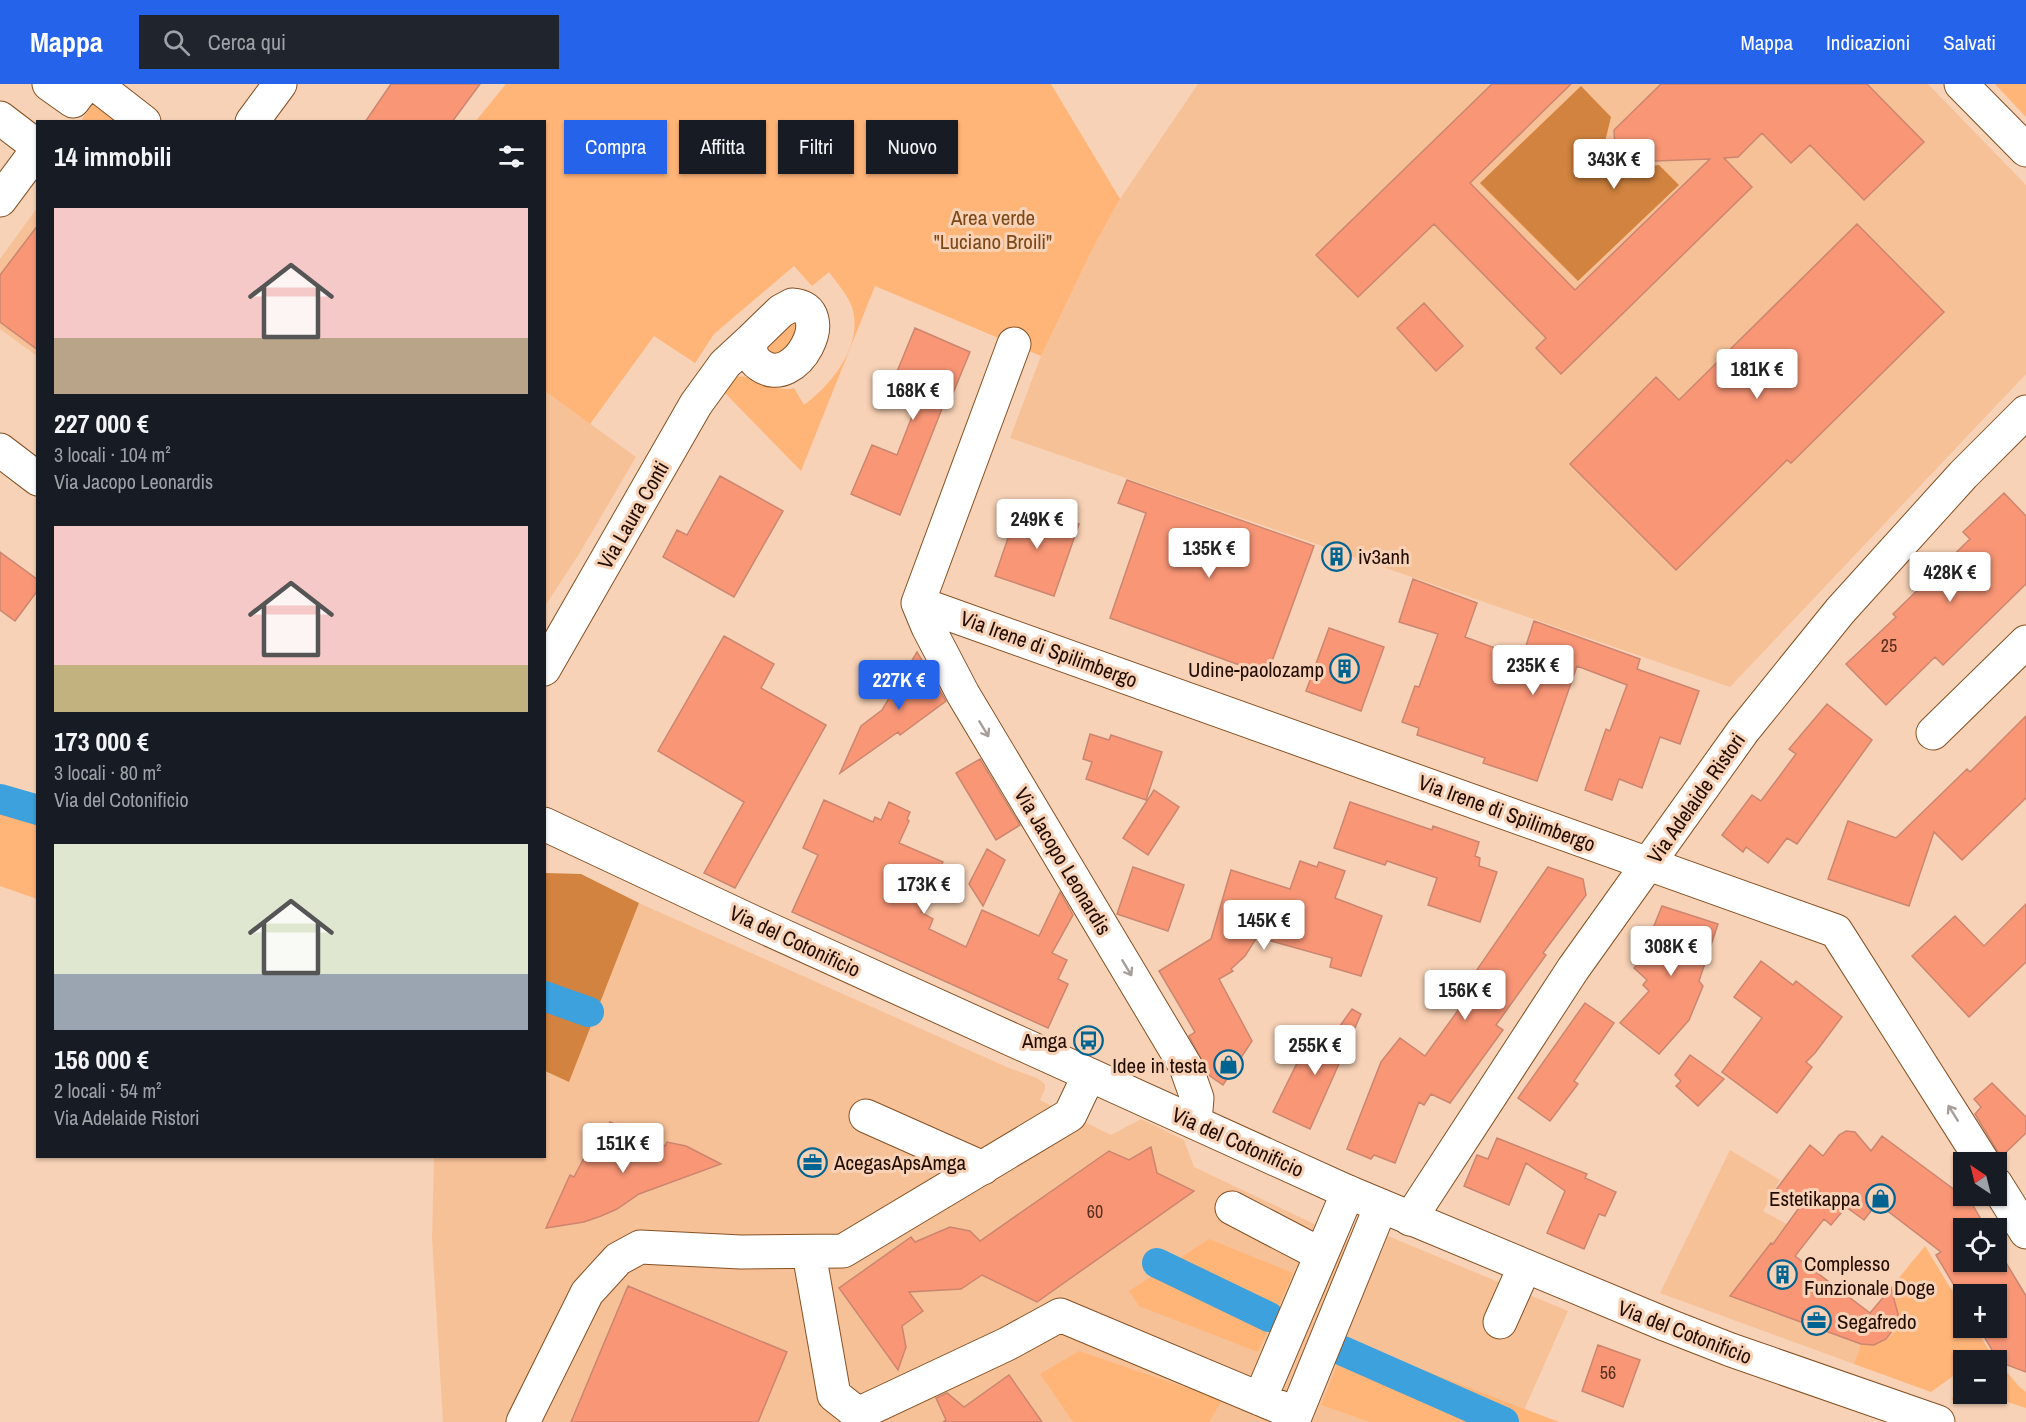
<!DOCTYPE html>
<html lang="it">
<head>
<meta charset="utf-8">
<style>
	:root { --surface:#171b24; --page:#20242c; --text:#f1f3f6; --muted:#9ea1a6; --accent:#2563eb }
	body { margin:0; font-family:"Archivo Narrow",sans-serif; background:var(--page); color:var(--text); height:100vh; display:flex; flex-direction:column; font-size:22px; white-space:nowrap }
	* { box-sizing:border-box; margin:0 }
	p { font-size:20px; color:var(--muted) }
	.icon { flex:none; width:33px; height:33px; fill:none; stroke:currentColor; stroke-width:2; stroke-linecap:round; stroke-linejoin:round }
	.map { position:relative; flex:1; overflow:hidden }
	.sheet { position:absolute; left:36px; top:36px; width:510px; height:1038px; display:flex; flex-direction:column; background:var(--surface); border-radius:0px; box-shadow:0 2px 4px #0004 }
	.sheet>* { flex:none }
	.banner { position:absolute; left:564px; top:36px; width:570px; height:54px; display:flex; gap:12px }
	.needle { width:39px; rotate:325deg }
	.tools { position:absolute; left:1953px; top:1068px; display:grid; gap:12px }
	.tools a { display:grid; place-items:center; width:54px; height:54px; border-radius:0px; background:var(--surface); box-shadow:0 2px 4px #0004; font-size:30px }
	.price { position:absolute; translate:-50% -51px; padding:0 14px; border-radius:6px; background:#fff; color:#222; font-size:20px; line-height:39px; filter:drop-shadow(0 2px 3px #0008) }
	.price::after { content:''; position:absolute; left:50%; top:36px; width:18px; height:14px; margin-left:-9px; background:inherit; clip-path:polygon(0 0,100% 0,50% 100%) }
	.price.active { background:var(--accent); color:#fff }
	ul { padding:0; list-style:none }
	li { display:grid; align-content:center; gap:12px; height:318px; padding:0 18px }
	li span { display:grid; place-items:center; height:186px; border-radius:0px; color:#555 }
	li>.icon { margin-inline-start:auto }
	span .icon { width:108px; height:108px; fill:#fffc; stroke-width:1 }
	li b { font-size:26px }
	h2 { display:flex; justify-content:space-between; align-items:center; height:72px; padding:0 18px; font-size:26px }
	.chip { padding:0 21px; border-radius:0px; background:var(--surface); box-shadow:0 2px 4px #0004; font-size:21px; line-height:54px }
	.chip.active { background:var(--accent); color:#fff }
	header { display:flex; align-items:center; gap:36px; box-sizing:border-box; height:84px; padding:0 30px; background:var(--accent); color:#fff }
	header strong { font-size:28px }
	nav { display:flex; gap:33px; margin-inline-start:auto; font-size:21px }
	.search { width:420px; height:54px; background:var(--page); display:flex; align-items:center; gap:15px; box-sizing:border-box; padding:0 21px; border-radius:0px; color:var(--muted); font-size:22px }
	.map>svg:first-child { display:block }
</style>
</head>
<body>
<header>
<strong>Mappa</strong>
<div class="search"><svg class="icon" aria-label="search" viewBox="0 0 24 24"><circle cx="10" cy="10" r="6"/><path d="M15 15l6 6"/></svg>Cerca qui</div>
<nav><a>Mappa</a><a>Indicazioni</a><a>Salvati</a></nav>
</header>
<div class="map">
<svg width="2026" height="1338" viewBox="0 0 2026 1338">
	<rect width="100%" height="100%" fill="#f7d2b6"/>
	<!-- built -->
	<path fill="#f7c198" d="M1198,0H1928L2026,101V290L1730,603L1010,354L1041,272L1093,164L1120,115Z
		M37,124V272L0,245V175Z
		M545,307L636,373L579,470L545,522Z
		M639,819L1009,984L1037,994L1045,1000V1005L1040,1016L1111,1051L1141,1035L1184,1056L1194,1083L1380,1171L1388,1152L1568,1227L1524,1326L1485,1312L1321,1321L1369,1338H443L432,1155L434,1073L544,1072L545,987L569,997Z
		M1730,1066L1780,1096L1763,1127L1810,1153L1796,1172L1870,1229L1898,1230L1897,1241L1890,1252L1874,1261L1861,1260L1854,1280L1660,1209Z"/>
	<!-- green -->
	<path fill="#ffb478" d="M506,0H1051L1120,115L1093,164L1041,272L875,202L801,387L720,304C724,300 731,294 736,293C757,289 772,310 794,304L804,321C832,300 864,261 852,223C847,210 837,199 829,188L812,202L794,182L714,250L695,279L654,252L590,340L545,307L544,38H475Z
		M1995,0H2026V33Z
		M99,11L135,37H85L82,35Z
		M802,234L787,273L772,276L763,258L766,253Z
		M0,723L37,737V815L0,802Z
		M1209,1155L1293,1189L1258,1268L1139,1222L1129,1207Z
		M1925,1162L1963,1225L1964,1244H1975L1989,1266L1975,1276H1964L1963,1285L1931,1308L1854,1280L1861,1260C1877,1264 1900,1252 1898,1232C1897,1225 1889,1217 1885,1211Z
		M1347,1257L1559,1338H1369L1321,1321Z
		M1079,1267L1222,1316L1209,1338H1073L1040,1290Z
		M1998,1281C2010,1288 2014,1300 2026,1308V1324L1992,1313L1962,1320L1951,1315L1963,1306L1964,1310H1996Z"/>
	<!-- forest -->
	<path fill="#d1833f" d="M1581,2L1611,33L1604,62L1627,86L1659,81L1679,101L1578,197L1480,99Z
		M545,789L581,790L639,819L569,998L545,987Z"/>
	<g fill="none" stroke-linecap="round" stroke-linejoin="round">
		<!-- canal -->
		<path stroke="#3ca1dd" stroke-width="30" d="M0,715L38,726
			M544,912L589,928
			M1157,1179L1269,1233
			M1343,1267L1504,1338"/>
	</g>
	<!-- building -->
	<path fill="#f89676" stroke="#cc866f" stroke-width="1.5" d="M391,0H480L452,38H365Z
		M1492,0H1571L1470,99L1575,206L1710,75L1628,78L1615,65L1614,46L1661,0H1867L1924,58L1864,116L1810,61L1791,79L1762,49L1738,73L1724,74L1752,103L1561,290L1536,264L1546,254L1434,140L1358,213L1316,171Z
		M1857,140L1944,228L1791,379L1787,376L1676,486L1570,380L1656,293L1679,316Z
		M38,141V266L0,238V191Z
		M1424,219L1463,262L1436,287L1397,244Z
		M915,244L970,268L951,314L947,312L900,431L851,410L872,361L897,371L924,302L896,290Z
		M720,392L783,427L734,513L663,473L677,446L687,451Z
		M1127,396L1314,462L1267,591L1110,534L1146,429L1118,419Z
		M2004,409L2026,432V500L1943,581L1935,573L1886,621L1846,580L1896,533L1893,530L1970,455L1963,448Z
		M1020,419L1079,440L1054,512L995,492Z
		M0,468L38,496V506L15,537L0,526Z
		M1413,495L1477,519L1465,553L1522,574L1534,537L1640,575L1637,585L1699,607L1680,660L1660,653L1642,704L1619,695L1612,716L1585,706L1606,645L1610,647L1627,601L1577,582L1537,697L1483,679L1485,674L1417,651L1419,644L1402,638L1415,602L1419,603L1438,550L1399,538Z
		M1329,544L1384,563L1361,627L1306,607Z
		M724,552L774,580L761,604L826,641L735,804L704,789L744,718L658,667Z
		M917,568L946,617L900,651L898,648L840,689L861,642L882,626Z
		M1827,620L1872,656L1797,760L1787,754L1768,779L1746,763L1743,768L1722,751L1752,711L1761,717L1796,670L1789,665Z
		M2026,632V714L1962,776L1934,748L1909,822L1828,795L1848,737L1896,754L1967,685L1970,688Z
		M1090,650L1109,656L1111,651L1162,668L1146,716L1086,695L1092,678L1083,675Z
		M980,675L1020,741L996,756L956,689Z
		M1154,706L1179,723L1148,771L1123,754Z
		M824,716L873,738L875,733L881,736L889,718L910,728L907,735L909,737L899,759L943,778L921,824L923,825L921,828L933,835L929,845L966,863L982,826L1039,852L1060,808L1073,831L1052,869L1067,876L1058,895L1068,900L1048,944L792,828L818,771L803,764Z
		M1350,718L1432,746L1433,742L1479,758L1475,772L1480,774L1479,782L1497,788L1480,838L1428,821L1437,794L1387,777L1385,781L1334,764Z
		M987,765L1005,776L983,822L969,800Z
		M1300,777L1317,783L1319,778L1345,787L1335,814L1382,832L1361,892L1330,883L1332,874L1257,853L1245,872L1231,885L1233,887L1219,895L1252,957L1223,1001L1210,992L1189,952L1195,948L1159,887L1211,855L1231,786L1290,805Z
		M1133,783L1184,801L1168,847L1117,830Z
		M1548,783L1583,795L1586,811L1543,869L1546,871L1496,941L1503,946L1450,1019L1431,1010L1424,1021L1419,1018L1395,1079L1374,1071L1371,1075L1347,1065L1381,978L1400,954L1425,972L1462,921L1456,916Z
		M2026,820V878L1969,933L1912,872L1955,832L1984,862Z
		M1662,822L1718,840L1699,897L1703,902L1689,936L1659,970L1620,939L1649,907L1643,901L1647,896L1634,884L1656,860L1649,854Z
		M1761,877L1793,901L1796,897L1842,933L1815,969L1806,978L1812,983L1777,1029L1722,988L1762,934L1734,913Z
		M1585,919L1614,939L1574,997L1578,1000L1550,1037L1518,1014Z
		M1352,925L1361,930L1310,1045L1273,1028L1307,959L1320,970Z
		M1690,971L1724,995L1698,1022L1676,1002L1681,997L1675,991Z
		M1992,999L2026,1033V1049L2001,1073L1975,1030L1981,1023L1974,1015Z
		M610,1038L665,1062L667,1058L686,1062L721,1080L639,1110L617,1125L601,1132L584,1138L546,1144L570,1091L574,1093L584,1074L588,1075L597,1056L602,1057Z
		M1846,1047L1855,1048L1871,1067L1882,1052L1971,1118L1986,1144H1964V1178H1996V1162L2026,1212V1288L1999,1278L1979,1244H1996V1210H1964V1218L1936,1171L1941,1168L1877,1119L1864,1136L1846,1123L1831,1141L1824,1135L1795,1172L1870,1229L1891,1204L1898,1230L1897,1241L1886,1255L1874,1261L1861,1260L1730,1212L1771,1159L1773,1160L1801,1121L1775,1107L1810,1061L1823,1072L1839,1051Z
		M1497,1054L1587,1090L1585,1094L1616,1108L1605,1132L1599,1130L1584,1165L1547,1149L1565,1107L1526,1079L1509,1121L1464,1102L1477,1071L1488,1075Z
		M1151,1063L1157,1089L1194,1107L1037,1218L982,1191L961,1205L909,1208L923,1227L902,1242L906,1263L898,1286L839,1204L911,1153L915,1158L950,1143L970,1147L980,1157L1109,1067L1129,1076Z
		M628,1202L787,1268L758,1338H571Z
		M1598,1261L1640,1276L1623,1323L1582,1307Z
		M1009,1291L1042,1338H943L946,1336L936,1314L947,1309L964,1323Z"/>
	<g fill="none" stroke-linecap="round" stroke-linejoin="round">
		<defs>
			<path id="minor" d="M49,0L73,17L86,0
				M95,0L144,38
				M1961,0L2026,66
				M0,34L38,63
				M252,38L280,0
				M0,116L38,65
				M792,221C839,223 796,308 760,281C751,275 750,267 751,256L781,227Z
				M918,519L1836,847L1983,1078
				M918,519L928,543L963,610L1186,983L1197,1014L1195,1038
				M918,519L1014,260
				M544,585L696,320L725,280L751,256
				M1933,649L2026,558
				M866,1032L983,1084
				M1996,1100L2026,1148
				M1232,1124L1320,1170
				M1410,1135L1573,885L1743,647L1840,527L1963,391L2026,328
				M809,1169L834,1311L858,1330L1007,1260L1060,1231L1296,1330L1381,1122
				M1500,1238L1525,1182
				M1260,1315L1348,1108
				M523,1338L587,1209L618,1175L640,1163L741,1168L843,1167L1070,1031L1089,991"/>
			<path id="major" d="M0,366L38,395
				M544,740L755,839L1348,1108L1667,1241L1731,1266L1938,1338"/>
		</defs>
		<!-- minor casing -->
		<use href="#minor" stroke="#865123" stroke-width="35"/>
		<!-- major casing -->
		<use href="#major" stroke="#865123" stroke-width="35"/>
		<!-- minor -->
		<use href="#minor" stroke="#fff" stroke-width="33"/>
		<!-- major -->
		<use href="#major" stroke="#fff" stroke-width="33"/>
	</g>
	<!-- one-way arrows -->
	<defs><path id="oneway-shaft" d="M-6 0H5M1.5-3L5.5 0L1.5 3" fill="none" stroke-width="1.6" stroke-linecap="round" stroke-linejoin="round" transform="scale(1.5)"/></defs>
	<g stroke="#a79e99">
		<use href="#oneway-shaft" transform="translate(984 645) rotate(59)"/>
		<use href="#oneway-shaft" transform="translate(1127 884) rotate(59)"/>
		<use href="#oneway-shaft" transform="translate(1953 1029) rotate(-122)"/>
	</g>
	<!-- icons -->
	<defs>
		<symbol id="building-ring" viewBox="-11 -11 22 22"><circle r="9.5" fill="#f7d2b6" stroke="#006492" stroke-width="1.5"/><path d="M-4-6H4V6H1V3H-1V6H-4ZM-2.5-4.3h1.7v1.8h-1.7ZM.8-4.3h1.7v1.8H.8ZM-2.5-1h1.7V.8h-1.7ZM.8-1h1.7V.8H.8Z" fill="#006492"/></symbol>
		<symbol id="bus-ring" viewBox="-11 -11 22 22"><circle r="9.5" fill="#f7d2b6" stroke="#006492" stroke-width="1.5"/><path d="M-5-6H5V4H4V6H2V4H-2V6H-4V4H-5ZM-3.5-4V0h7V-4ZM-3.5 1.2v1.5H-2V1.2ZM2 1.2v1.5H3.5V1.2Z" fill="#006492"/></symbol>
		<symbol id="shop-ring" viewBox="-11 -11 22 22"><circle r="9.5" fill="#f7d2b6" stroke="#006492" stroke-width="1.5"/><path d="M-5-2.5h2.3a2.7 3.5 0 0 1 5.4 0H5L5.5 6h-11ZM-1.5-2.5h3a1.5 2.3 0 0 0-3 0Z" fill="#006492"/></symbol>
		<symbol id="office-ring" viewBox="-11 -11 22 22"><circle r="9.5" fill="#f7d2b6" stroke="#006492" stroke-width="1.5"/><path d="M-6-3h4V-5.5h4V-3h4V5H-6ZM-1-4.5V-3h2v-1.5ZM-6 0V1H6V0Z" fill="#006492"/></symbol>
	</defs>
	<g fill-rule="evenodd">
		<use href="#building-ring" x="1320" y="456" width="33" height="33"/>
		<use href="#building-ring" x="1328" y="568" width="33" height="33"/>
		<use href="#bus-ring" x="1072" y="940" width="33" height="33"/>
		<use href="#shop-ring" x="1212" y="964" width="33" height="33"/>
		<use href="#office-ring" x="796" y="1062" width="33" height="33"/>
		<use href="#shop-ring" x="1864" y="1098" width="33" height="33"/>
		<use href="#building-ring" x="1766" y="1174" width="33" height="33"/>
		<use href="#office-ring" x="1800" y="1220" width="33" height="33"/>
	</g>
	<g text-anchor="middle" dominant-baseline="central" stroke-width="6" stroke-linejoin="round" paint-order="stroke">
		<!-- number labels -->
		<g font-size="18" fill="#582f1e">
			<text x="1889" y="561">25</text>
			<text x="1095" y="1127">60</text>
			<text x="1608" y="1288">56</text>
		</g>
		<!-- park labels -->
		<g font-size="21" fill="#7c4817" stroke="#f7d2b6">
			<text x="993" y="133">Area verde<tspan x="993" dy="24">"Luciano Broili"</tspan></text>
		</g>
		<!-- street labels -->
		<g font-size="21" fill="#220d00" stroke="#f7d2b6">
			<text transform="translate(633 431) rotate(-60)">Via Laura Conti</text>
			<text transform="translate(1049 565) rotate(20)">Via Irene di Spilimbergo</text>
			<text transform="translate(1696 714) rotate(-55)">Via Adelaide Ristori</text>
			<text transform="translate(1507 729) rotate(20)">Via Irene di Spilimbergo</text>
			<text transform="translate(1063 777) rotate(59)">Via Jacopo Leonardis</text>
			<text transform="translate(795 857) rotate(25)">Via del Cotonificio</text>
			<text transform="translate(1238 1058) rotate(24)">Via del Cotonificio</text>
			<text transform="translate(1685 1248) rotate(21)">Via del Cotonificio</text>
		</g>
		<!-- poi labels -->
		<g font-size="21" fill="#220d00" stroke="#f7d2b6" text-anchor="start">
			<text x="1358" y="472">iv3anh</text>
			<text x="1324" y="585" text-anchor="end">Udine-paolozamp</text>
			<text x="1067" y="956" text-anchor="end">Amga</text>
			<text x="1207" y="981" text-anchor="end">Idee in testa</text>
			<text x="834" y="1078">AcegasApsAmga</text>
			<text x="1860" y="1114" text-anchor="end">Estetikappa</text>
			<text x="1804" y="1179">Complesso<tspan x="1804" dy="24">Funzionale Doge</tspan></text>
			<text x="1837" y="1237">Segafredo</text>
		</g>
	</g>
</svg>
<div class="tools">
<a><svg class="needle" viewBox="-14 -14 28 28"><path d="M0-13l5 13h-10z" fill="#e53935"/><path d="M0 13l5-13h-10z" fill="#9ea1a6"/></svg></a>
<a><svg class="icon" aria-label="locate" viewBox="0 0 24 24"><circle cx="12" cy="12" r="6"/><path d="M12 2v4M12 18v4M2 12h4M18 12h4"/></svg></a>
<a>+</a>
<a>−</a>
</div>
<b class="price" style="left:1614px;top:106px">343K €</b>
<b class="price" style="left:1757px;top:316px">181K €</b>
<b class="price" style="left:913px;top:337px">168K €</b>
<b class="price" style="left:1037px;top:466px">249K €</b>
<b class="price" style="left:1209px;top:495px">135K €</b>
<b class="price" style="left:1950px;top:519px">428K €</b>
<b class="price" style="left:1533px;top:612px">235K €</b>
<b class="price active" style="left:899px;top:627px">227K €</b>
<b class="price" style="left:924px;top:831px">173K €</b>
<b class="price" style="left:1264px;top:867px">145K €</b>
<b class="price" style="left:1671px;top:893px">308K €</b>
<b class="price" style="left:1465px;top:937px">156K €</b>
<b class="price" style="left:1315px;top:992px">255K €</b>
<b class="price" style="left:623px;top:1090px">151K €</b>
<div class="banner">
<a class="chip active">Compra</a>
<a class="chip">Affitta</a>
<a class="chip">Filtri</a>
<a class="chip">Nuovo</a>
</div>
<section class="sheet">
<h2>14 immobili<svg class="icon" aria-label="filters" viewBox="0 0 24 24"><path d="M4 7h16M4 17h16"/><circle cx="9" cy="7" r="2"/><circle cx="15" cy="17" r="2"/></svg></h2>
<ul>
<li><span style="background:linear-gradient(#f6c9c9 70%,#b9a48a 0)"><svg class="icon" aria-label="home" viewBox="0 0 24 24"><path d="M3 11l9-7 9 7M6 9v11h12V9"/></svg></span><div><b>227 000 €</b><p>3 locali · 104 m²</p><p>Via Jacopo Leonardis</p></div></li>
<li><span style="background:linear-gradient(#f6c9c9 75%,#c2b280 0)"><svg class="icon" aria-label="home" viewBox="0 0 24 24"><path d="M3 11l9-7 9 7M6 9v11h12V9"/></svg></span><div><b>173 000 €</b><p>3 locali · 80 m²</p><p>Via del Cotonificio</p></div></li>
<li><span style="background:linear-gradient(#dfe7d0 70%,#9aa5b1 0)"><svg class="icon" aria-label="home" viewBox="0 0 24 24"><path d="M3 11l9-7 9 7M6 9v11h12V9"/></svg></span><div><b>156 000 €</b><p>2 locali · 54 m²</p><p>Via Adelaide Ristori</p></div></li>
</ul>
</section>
</div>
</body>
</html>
